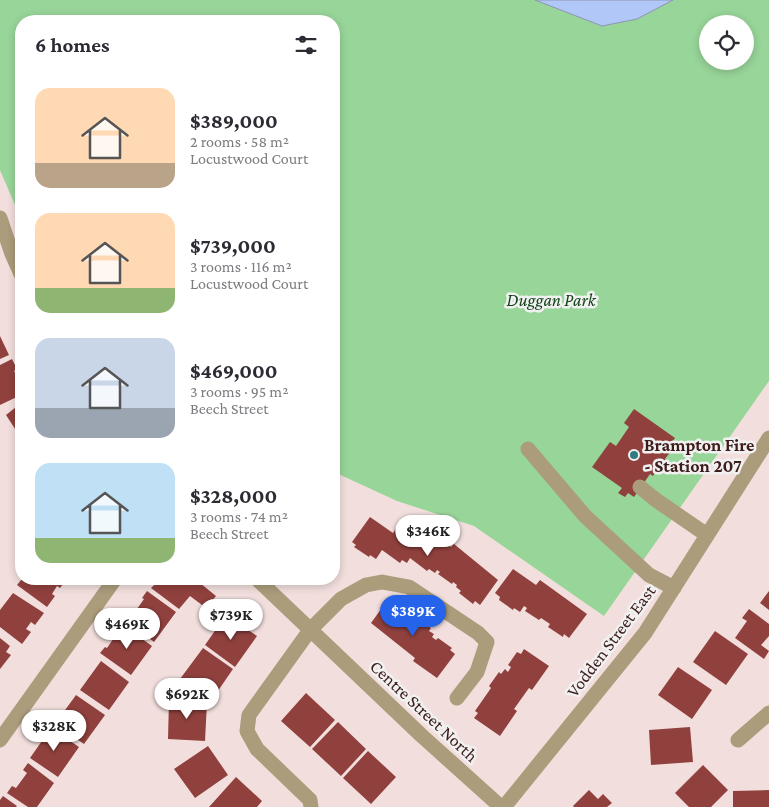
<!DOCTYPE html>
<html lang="en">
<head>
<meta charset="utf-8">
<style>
	:root { --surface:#fff; --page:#f7f7f7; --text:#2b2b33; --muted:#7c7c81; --accent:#2563eb }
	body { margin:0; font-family:"Crimson Pro",serif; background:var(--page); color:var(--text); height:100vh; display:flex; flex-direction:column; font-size:19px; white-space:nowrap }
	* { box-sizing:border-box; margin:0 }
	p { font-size:16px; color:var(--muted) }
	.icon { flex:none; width:28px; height:28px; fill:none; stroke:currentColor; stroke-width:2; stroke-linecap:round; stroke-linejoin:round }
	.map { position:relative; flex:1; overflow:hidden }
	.panel { position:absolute; left:15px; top:15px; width:325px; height:570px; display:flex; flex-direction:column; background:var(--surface); border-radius:20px; box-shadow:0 2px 8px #0003 }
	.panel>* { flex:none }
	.tools { position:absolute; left:699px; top:15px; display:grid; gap:10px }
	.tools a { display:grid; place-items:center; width:55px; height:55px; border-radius:50%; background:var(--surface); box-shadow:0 2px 8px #0003; font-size:25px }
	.price { position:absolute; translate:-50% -42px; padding:0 11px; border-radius:18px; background:#fff; color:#222; font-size:16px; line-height:32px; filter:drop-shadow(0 1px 2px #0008) }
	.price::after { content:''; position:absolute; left:50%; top:30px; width:15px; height:11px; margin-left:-8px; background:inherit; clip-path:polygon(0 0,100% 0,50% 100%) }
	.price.selected { background:var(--accent); color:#fff }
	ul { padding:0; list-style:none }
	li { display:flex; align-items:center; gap:15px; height:125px; padding:0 20px }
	li span { display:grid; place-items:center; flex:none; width:140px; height:100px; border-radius:15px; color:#555 }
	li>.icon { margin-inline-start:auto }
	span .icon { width:60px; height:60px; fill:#fffc; stroke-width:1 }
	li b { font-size:21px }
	h2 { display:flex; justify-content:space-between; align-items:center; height:60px; padding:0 20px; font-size:21px }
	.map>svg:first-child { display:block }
</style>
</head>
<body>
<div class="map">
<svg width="769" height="807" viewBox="0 0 769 807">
	<rect width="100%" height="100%" fill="#f2dfdd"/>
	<!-- green -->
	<path fill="#98d599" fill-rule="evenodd" d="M0,0H769V381L604,616L474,526L397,501L334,472V21H21V219L0,170ZM708,24H745V61H708Z"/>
	<!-- water -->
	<path fill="#b0c7f8" stroke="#8e94b5" d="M535,0H673L637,19L602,26Z"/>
	<!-- building -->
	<path fill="#90413e" d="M0,336L9,355L0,359Z
		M12,359L17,369L14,371L21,383V395L0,405V365Z
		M21,403V438L6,415Z
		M634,409L675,438L668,448L671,451L665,459L670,463L664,471L659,467L653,476L650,474L634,497L628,493L625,497L618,493L622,488L592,467L610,442L616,446L629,427L624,423Z
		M370,517L393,533L401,521L424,538L429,531L451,547L454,544L498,580L480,605L475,601L473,604L459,593L461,591L456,587L457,585L453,582L452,584L438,574L440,572L437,570L435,573L429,569L427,571L410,558L407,563L402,560L400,563L382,550L376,559L370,555L369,557L354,547L356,545L352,542Z
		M513,569L536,585L540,580L587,614L569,638L564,634L563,637L548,627L550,624L541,618L539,620L525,611L527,608L524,606L520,612L514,608L513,610L499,600L500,597L495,593Z
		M22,579H67L60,588L57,586L52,594L55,596L47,607L17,585Z
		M160,579H199L202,581L200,583L216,596L206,608L190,596L179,609L151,588Z
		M147,591L176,612L154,642L125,620L129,614L132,616L144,599L142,598Z
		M769,591V610L760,603Z
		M13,593L44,613L35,625L31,622L26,629L31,632L22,644L0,627V610Z
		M389,598L394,602L397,599L410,609L408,611L414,616L412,618L415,620L417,618L431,628L429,631L434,634L432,637L436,640L438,638L452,648L450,650L455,654L437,678L413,661L415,658L371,623Z
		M749,609L769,624V636L761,645L769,651L764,659L735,638L747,621L742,618Z
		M226,615L257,636L235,667L205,645Z
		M121,624L152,646L131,675L100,653L105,647L107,648L118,632L117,630Z
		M715,631L748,654L726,685L693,662Z
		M0,638L10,646L6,652L11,655L0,669Z
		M203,648L233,669L211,701L180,679Z
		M524,649L549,666L532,690L529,688L514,709L517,711L500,736L474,718L478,713L475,711L491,688L489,686L499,672L501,674L505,669L508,672L511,667L508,665L517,652L521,654Z
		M101,661L129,682L109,710L80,690Z
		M678,667L712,690L692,719L658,695Z
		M306,693L335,720L310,747L281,721Z
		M76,695L105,715L84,744L55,724Z
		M169,700L207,702L205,741L168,739Z
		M338,722L366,749L341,776L312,749Z
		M690,727L693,762L651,765L649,730Z
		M51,728L79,747L58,777L30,758Z
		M208,746L228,775L195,798L174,769Z
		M368,751L396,777L371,804L343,778Z
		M28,763L54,783L37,807H28L7,793L12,786L16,788L27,773L23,770Z
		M703,765L728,790L711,807H689L675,793Z
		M236,777L262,801L257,807H209Z
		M589,790L598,799L603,794L612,803L607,807H574L573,806Z
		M769,790V807H733V791Z
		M3,796L17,806L16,807H0V800Z"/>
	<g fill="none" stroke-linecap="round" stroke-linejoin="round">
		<!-- minor -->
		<path stroke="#ab9c7b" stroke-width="15" d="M0,218L12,254L21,274
			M528,449L585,516L649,575L674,588
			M640,487L656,500L707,535
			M257,579L422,736L501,807
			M0,740L115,579
			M738,740L769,713
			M311,807L310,800L257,749L247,731L249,715L310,630L341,599L366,585L382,582L409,587L478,633L487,642L477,672L457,698
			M504,807L645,633L769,438"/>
	</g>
	<!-- markers -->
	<circle fill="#337b83" stroke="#f1f1f1" stroke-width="2" cx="634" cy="455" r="5"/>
	<g text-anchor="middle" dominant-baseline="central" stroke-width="5" stroke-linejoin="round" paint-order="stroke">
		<!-- park labels -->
		<g font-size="18" font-style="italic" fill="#134518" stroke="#f1f1f1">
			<text x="551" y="300">Duggan Park</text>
		</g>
		<!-- poi labels -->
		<g font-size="18" font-weight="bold" fill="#3e1c1a" stroke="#f1f1f1" text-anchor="start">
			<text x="644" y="445">Brampton Fire<tspan x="644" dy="21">- Station 207</tspan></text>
		</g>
		<!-- street labels -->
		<g font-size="18" fill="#3e1c1a" stroke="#f1f1f1">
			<text transform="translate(611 641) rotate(-53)">Vodden Street East</text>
			<text transform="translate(424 711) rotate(43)">Centre Street North</text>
		</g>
	</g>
</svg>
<div class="tools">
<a><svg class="icon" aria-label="locate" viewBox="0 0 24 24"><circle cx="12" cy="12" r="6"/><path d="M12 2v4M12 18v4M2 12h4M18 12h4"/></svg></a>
</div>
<b class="price" style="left:428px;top:557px">$346K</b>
<b class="price selected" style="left:413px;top:637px">$389K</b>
<b class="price" style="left:231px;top:641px">$739K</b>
<b class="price" style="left:127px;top:650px">$469K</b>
<b class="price" style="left:187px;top:720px">$692K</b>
<b class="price" style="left:54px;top:752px">$328K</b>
<section class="panel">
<h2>6 homes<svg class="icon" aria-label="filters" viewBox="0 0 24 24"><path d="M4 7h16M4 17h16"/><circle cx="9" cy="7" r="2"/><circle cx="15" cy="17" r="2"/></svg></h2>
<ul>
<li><span style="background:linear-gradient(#ffd9b3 75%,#b9a48a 0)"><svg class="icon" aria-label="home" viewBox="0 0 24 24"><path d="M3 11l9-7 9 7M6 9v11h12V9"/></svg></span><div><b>$389,000</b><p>2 rooms · 58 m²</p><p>Locustwood Court</p></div></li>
<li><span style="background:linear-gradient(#ffd9b3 75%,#8fb573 0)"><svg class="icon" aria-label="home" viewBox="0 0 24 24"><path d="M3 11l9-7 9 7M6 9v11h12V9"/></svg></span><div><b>$739,000</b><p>3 rooms · 116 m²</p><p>Locustwood Court</p></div></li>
<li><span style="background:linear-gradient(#c9d6e8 70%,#9aa5b1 0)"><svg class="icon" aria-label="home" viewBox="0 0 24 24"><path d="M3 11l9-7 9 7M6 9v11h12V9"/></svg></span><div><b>$469,000</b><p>3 rooms · 95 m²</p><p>Beech Street</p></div></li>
<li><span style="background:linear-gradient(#bfe0f5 75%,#8fb573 0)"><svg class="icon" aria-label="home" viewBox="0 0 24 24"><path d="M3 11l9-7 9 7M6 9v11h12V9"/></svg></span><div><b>$328,000</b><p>3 rooms · 74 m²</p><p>Beech Street</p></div></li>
</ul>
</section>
</div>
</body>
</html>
